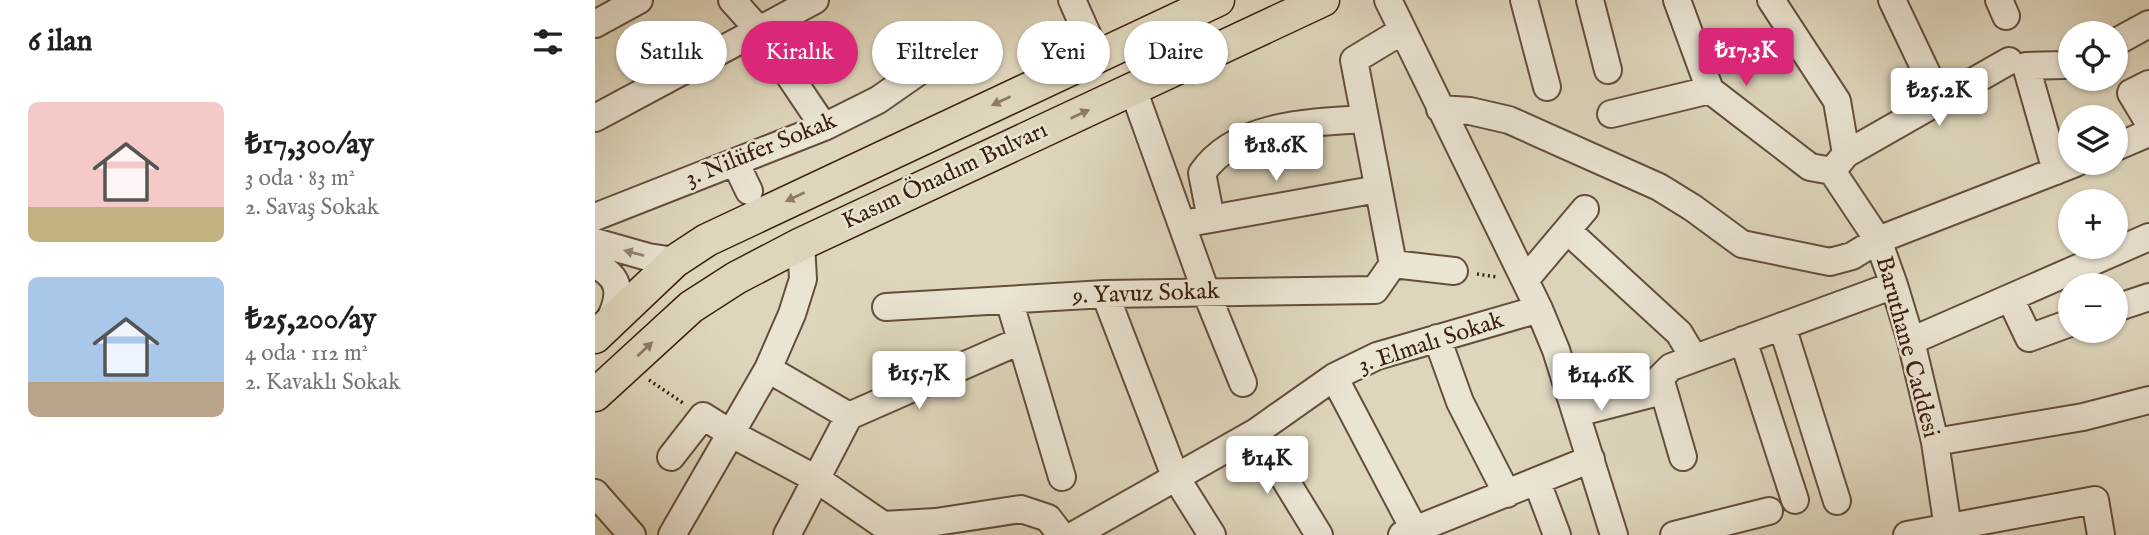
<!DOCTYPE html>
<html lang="tr">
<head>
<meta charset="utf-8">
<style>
	:root { --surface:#fff; --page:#f6f6f6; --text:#202124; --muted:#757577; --accent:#db2777 }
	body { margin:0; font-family:"IM FELL English",serif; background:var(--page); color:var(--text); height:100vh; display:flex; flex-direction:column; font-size:26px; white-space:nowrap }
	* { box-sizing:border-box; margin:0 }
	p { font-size:23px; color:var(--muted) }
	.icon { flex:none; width:38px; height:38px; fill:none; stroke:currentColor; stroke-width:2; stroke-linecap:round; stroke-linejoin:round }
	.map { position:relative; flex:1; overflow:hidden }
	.details { display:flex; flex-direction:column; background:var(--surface); width:595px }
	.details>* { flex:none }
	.banner { position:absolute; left:21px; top:21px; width:665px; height:63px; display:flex; gap:14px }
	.controls { position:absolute; left:1463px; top:21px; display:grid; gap:14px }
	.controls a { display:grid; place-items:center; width:70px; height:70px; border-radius:50%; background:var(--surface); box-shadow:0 2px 5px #0004; font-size:35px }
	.price { position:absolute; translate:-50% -60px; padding:0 16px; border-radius:7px; background:#fff; color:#222; font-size:23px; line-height:46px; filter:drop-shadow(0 2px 4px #0008) }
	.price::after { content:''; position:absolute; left:50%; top:42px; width:21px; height:16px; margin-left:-10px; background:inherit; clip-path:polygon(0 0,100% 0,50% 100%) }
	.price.selected { background:var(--accent); color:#fff }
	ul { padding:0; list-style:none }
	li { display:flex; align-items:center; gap:21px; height:175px; padding:0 28px }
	li span { display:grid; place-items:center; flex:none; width:196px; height:140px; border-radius:10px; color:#555 }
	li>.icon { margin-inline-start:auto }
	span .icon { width:84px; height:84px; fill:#fffc; stroke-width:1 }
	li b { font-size:30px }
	h2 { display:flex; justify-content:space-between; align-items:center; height:84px; padding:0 28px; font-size:30px }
	.tag { padding:0 24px; border-radius:32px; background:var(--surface); box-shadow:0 2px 5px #0004; font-size:24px; line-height:63px }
	.tag.selected { background:var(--accent); color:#fff }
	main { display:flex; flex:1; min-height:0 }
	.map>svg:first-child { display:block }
</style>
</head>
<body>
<main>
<section class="details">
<h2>6 ilan<svg class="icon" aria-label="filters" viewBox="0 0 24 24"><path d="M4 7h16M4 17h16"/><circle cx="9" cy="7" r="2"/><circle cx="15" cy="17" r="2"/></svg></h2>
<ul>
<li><span style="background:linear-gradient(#f6c9c9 75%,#c2b280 0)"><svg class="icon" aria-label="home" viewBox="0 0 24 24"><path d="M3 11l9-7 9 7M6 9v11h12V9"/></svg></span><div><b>₺17,300/ay</b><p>3 oda · 83 m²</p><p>2. Savaş Sokak</p></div></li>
<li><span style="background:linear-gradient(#a9c7e8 75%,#b9a48a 0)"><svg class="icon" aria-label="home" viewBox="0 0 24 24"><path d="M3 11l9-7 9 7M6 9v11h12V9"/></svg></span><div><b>₺25,200/ay</b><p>4 oda · 112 m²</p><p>2. Kavaklı Sokak</p></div></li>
</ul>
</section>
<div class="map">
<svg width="1554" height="535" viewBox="0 0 1554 535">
	<rect width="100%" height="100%" fill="#ded6bc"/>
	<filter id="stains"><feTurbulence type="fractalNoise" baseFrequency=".00286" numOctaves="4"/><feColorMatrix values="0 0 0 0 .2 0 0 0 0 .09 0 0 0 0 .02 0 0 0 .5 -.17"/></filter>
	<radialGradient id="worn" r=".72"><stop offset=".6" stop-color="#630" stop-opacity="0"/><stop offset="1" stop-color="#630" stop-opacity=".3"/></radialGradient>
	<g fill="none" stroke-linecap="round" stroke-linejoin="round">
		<defs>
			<path id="minor" d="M137,0L163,29L229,127
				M477,0L502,56
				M793,0L944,309L961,350L1019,535
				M929,0L952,87
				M995,0L1013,70
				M1082,0L1115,90L1215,167L1237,171
				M1176,0L1242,101L1251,154L1237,171
				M1297,0L1345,101
				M1404,0L1411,16
				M0,24L44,0
				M1521,42L1554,24
				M1554,84L1536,93L1554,123
				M538,89L611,292L648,383
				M845,109L875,111L914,120L1064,187L1098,208L1147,244L1235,262L1257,256L1283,240L1481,163
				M1016,114L1115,90
				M0,118L220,0
				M1521,147L1554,133
				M1251,154L1414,61
				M140,162L154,191
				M1237,171L1283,240L1299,285L1316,341L1340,442L1354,535
				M1461,171L1431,66L1469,65L1475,62
				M0,217L229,127L283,100L326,70
				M616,219L607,173C640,124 717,122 770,119
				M599,222L783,189
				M973,231L1084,333L1099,358
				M0,242L53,257L80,261
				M798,264L759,60L807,31
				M798,264L859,271
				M0,265C32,279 24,303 11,327
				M930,280L990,209
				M510,294L580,476L617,535
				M1415,298L1434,338L1475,323
				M414,300L467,477
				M291,307L510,294L780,290L798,264
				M1521,308L1554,297
				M1187,326L1242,501
				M842,338L865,402L912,494
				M1148,340L1200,500
				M1316,341L1554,237
				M173,369L254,416
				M739,377L820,531
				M1065,378L1088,457
				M982,413L1056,394L1065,378L1076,367L1299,285
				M661,432L724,535
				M1340,442L1488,417L1554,400
				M76,457L108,416L135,433L223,480L288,525L341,522L426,509L453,518L466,535
				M942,482L962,535
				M0,493L37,535
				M77,535L173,369L197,314L208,279L206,244
				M192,535L254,416L425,341
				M479,535L661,432L739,377L782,356L944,309
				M807,535L996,459
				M1079,535L1174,511
				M1312,535L1500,500L1506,535"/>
			<path id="major" d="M0,337L80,261L112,240L623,0
				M0,395L96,307L141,278L206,244L728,0"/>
		</defs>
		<!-- minor casing -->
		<use href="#minor" stroke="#644e3b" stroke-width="30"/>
		<!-- major casing -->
		<use href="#major" stroke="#3c2010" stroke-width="35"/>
		<!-- path -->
		<path stroke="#3c2010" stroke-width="3.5" stroke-dasharray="2 3.5" stroke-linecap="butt" d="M882,274L902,277
			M54,380L88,403"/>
		<!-- minor -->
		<use href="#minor" stroke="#eae4d3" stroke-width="26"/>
		<!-- major -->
		<use href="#major" stroke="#ded6bc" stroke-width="32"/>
	</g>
	<!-- one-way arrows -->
	<defs><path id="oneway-solid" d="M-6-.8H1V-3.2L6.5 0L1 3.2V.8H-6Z" transform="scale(1.75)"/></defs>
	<g fill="#8d7b66">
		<use href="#oneway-solid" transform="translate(406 101) rotate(155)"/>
		<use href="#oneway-solid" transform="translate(485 114) rotate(-25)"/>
		<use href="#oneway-solid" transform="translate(200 197) rotate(155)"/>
		<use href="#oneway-solid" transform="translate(50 349) rotate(-43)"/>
	</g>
	<use fill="#938272" href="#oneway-solid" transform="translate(39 253) rotate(-165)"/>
	<g text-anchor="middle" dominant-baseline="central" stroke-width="5" stroke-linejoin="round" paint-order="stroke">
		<!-- street labels -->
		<g font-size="24" fill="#3c2010" stroke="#eae4d3">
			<text transform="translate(166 150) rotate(-22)">3. Nilüfer Sokak</text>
			<text transform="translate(350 176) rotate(-25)">Kasım Önadım Bulvarı</text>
			<text transform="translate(551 294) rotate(-2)">9. Yavuz Sokak</text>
			<text transform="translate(836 343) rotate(-18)">3. Elmalı Sokak</text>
			<text transform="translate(1312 347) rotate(75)">Baruthane Caddesi</text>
		</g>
	</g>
	<rect width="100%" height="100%" filter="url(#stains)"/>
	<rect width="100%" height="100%" fill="url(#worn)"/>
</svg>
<div class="controls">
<a><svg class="icon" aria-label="locate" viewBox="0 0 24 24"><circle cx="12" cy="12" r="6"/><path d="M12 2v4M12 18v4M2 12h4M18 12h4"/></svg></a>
<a><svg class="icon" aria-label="layers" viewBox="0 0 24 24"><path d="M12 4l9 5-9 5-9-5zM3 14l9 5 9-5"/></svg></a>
<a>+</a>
<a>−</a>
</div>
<b class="price selected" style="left:1151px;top:88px">₺17.3K</b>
<b class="price" style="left:1344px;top:128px">₺25.2K</b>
<b class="price" style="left:681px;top:183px">₺18.6K</b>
<b class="price" style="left:324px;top:411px">₺15.7K</b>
<b class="price" style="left:1006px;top:413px">₺14.6K</b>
<b class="price" style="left:672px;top:496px">₺14K</b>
<div class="banner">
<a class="tag">Satılık</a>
<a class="tag selected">Kiralık</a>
<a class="tag">Filtreler</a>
<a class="tag">Yeni</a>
<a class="tag">Daire</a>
</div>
</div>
</main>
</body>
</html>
